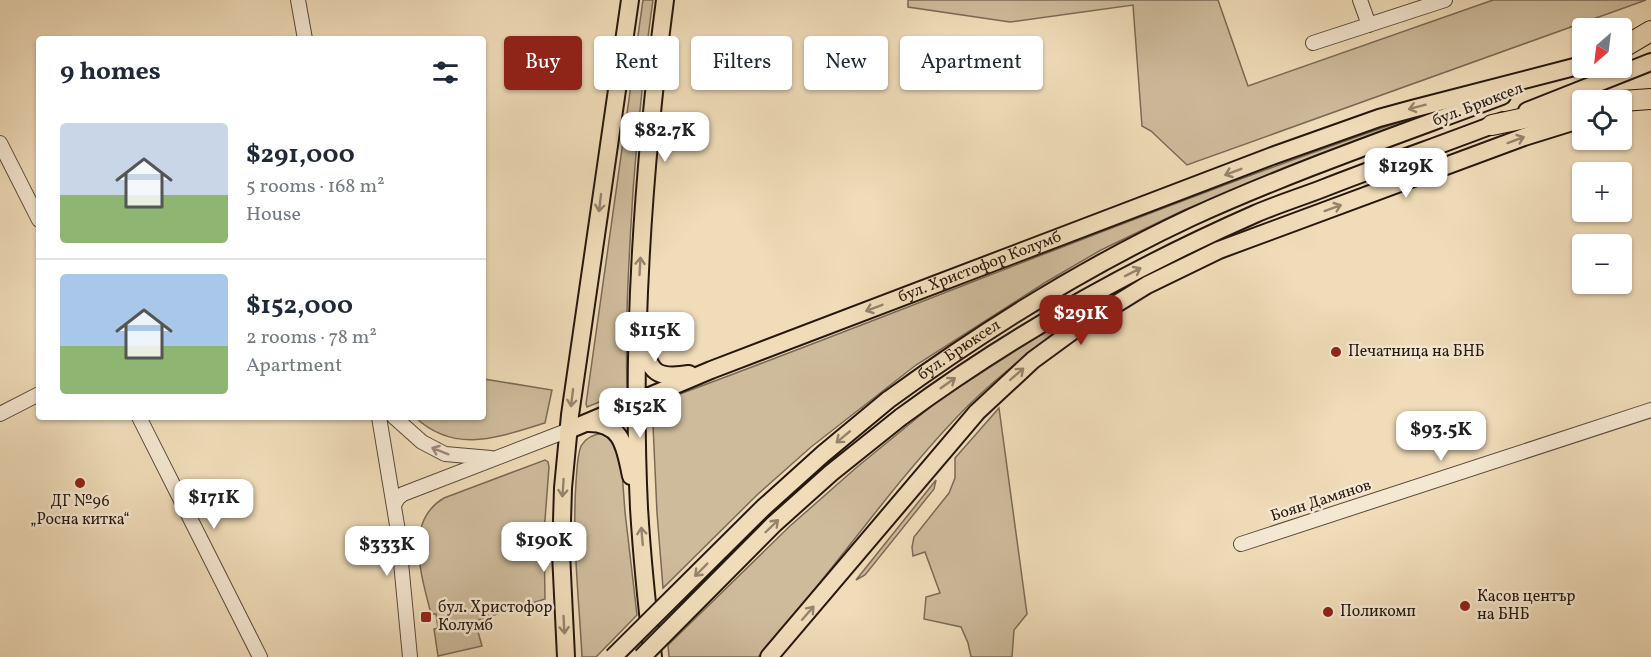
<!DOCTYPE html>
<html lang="en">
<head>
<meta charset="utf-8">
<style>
	:root { --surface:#fff; --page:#f6f6f7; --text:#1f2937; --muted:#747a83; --line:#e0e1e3; --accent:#8f2418 }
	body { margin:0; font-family:Vollkorn,serif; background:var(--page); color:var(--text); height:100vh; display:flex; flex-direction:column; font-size:22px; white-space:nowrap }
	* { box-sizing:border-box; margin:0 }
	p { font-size:20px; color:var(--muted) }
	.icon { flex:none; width:33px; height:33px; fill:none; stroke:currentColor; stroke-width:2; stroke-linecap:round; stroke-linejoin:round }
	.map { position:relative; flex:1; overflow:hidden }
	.side { position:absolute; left:36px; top:36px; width:450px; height:384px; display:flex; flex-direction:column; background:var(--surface); border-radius:6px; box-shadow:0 2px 4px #0004 }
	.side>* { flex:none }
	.banner { position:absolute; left:504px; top:36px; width:570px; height:54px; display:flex; gap:12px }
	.needle { width:39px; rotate:208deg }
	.tools { position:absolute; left:1572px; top:18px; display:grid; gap:12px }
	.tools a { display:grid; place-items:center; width:60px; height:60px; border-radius:6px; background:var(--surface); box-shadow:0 2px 4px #0004; font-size:30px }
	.price { position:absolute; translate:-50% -51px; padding:0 14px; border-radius:12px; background:#fff; color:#222; font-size:20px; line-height:39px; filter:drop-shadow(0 2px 3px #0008) }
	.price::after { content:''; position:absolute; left:50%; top:36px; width:18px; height:14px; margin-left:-9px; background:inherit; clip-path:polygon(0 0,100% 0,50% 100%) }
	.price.current { background:var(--accent); color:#fff }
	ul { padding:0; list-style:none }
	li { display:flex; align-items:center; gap:18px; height:150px; padding:0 24px }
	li+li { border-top:2px solid var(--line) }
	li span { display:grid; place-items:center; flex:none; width:168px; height:120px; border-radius:6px; color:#555 }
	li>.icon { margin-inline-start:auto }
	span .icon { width:72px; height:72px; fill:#fffc; stroke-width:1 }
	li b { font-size:26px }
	h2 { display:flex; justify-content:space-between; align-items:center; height:72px; padding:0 24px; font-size:26px }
	.tag { padding:0 21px; border-radius:6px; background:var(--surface); box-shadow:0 2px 4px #0004; font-size:21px; line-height:54px }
	.tag.current { background:var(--accent); color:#fff }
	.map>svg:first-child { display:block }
</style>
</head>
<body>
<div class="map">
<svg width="1651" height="657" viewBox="0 0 1651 657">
	<rect width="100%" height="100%" fill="#f0dcb9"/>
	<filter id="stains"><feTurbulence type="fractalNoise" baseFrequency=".00333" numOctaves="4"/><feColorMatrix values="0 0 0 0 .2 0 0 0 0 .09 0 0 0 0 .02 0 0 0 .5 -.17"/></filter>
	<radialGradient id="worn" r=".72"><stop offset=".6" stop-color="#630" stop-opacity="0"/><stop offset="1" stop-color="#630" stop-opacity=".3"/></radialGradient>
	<!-- green -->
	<path fill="#cebb9c" stroke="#7a6a56" stroke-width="1.5" d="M643,0H653C644,63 638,127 633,191C629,256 625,322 627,388L624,392L587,407L586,404Z
		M908,0H1218L1248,86L1493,0H1646L1187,165L1151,131L1142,126L1133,5L1010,22L908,7Z
		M1432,112L1184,210L1101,250L1046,282L916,365L811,447L758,494L663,588L657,513L653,425C653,410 654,407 668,401L669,398C919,306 1165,202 1417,116Z
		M1104,297C1054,335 999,372 956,418C885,493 827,580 758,657H669L668,645L790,526L857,467L939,400L1032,340Z
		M483,366L484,379L552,390L545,423C499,437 455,455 415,417H483Z
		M999,408L1027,614L1014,630L1012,657H971L968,643L961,627L924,619L926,597L940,593L925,552L913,556L912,547L914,537L949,493L955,478V458Z
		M604,433L613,437L621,458L625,512L637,615L596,657H582C579,599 572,540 576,482C577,471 577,456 581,446C586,437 594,434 604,433Z
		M545,460L548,462L549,467L544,533L545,599L475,621L482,646L438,656L434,629L438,628L436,614H431C422,577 403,522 444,498Z
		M936,480L934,489L865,575L856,580Z"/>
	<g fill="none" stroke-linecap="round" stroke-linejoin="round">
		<defs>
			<path id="minor" d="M298,0L305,39
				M1360,0L1369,25
				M1313,43L1445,0
				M0,143L39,220
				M0,414L39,394
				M139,417L260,657
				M379,417L398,531L410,657
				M394,417L422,442L445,454L491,458
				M394,505L398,498L403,494L569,430
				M1241,544L1651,410"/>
			<g id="major">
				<path d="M1527,111L1651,62"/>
				<path d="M643,342C650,373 656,379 689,374"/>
				<path id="s1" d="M888,400C984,330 1085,267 1192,217C1293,171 1398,135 1502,96"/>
				<path d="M901,417C1011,336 1130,269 1255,214C1278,204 1301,197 1324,188C1383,165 1443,144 1503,121"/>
				<path d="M587,423C623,422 625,448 631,476"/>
				<path id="s2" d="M569,430L711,370L1272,156L1379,118L1412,109L1582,65"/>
				<path d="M566,657L561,553L563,488L570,415L630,0"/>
				<path d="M653,657C647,607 642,558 639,508C631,338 643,168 665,0"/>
				<path d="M769,657L977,412L1033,360L1074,330L1147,285L1219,250L1524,137L1582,119"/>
			</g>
			<path id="highway" d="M1622,48L1651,31
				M1622,101L1651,99
				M1492,125L1582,106"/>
		</defs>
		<!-- minor casing -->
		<use href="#minor" stroke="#58493a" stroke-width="16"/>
		<!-- major casing -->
		<use href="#major" stroke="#26180f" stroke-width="20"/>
		<!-- highway casing -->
		<use href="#highway" stroke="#26180f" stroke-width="22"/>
		<!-- minor -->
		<use href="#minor" stroke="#f5e8d2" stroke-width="14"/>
		<!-- major -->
		<use href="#major" stroke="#f0dcb9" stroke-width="16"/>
		<!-- highway -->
		<use href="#highway" stroke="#f0dcb9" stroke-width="20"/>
		<defs>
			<path id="major-bridge" d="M613,657L763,508L823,454L888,400
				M642,657L774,524L831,473L901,417"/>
		</defs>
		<!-- major-bridge casing -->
		<use href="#major-bridge" stroke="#26180f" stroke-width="20" stroke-linecap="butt"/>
		<!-- major-bridge -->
		<use href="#major-bridge" stroke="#f0dcb9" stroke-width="16"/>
	</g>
	<!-- one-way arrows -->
	<defs><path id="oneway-shaft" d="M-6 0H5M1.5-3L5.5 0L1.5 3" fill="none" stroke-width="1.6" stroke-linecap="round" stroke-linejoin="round" transform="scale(1.5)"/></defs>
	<g stroke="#95846c">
		<use href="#oneway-shaft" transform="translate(1417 107) rotate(165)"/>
		<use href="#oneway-shaft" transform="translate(1516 140) rotate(-20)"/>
		<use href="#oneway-shaft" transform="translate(1233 172) rotate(159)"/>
		<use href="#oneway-shaft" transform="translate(600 203) rotate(97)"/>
		<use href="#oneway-shaft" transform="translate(1333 208) rotate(-20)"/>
		<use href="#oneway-shaft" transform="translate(640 266) rotate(-87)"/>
		<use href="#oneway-shaft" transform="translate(1133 272) rotate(-27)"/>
		<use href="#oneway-shaft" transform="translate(874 308) rotate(159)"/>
		<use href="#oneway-shaft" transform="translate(1017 374) rotate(-41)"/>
		<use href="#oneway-shaft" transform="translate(948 383) rotate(-35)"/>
		<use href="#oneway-shaft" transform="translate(572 398) rotate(97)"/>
		<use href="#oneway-shaft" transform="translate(843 437) rotate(140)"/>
		<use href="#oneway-shaft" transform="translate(563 488) rotate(94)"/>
		<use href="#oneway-shaft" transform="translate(772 526) rotate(-44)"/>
		<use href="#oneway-shaft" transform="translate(642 536) rotate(-95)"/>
		<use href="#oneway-shaft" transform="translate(701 570) rotate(135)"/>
		<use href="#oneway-shaft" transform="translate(808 613) rotate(-49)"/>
		<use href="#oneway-shaft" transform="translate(564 625) rotate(87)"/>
	</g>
	<use stroke="#988a7a" href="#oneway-shaft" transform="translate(440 451) rotate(-158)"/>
	<!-- markers -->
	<g fill="#8f2418" stroke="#f5e8d2" stroke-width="2">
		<circle cx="1336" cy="352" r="6"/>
		<circle cx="80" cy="483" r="6"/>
		<circle cx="1465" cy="606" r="6"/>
		<circle cx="1328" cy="612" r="6"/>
		<rect x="420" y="611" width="12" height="12" rx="3"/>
	</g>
	<g text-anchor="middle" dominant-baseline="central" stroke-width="5" stroke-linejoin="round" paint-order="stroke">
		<!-- street labels -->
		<g font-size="16" fill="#26180f" stroke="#f5e8d2">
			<text transform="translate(1478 105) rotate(-21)">бул. Брюксел</text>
			<text stroke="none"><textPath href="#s2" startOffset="442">бул. Христофор Колумб</textPath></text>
			<text stroke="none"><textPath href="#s1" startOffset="87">бул. Брюксел</textPath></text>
			<text transform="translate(1321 501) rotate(-18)">Боян Дамянов</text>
		</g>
		<!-- poi labels -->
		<g font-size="16" fill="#26180f" stroke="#f5e8d2" text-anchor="start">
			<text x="1348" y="352">Печатница на БНБ</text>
			<text x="80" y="502" text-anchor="middle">ДГ №96<tspan x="80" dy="18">„Росна китка“</tspan></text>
			<text x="1477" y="597">Касов център<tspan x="1477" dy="18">на БНБ</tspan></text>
			<text x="438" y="608">бул. Христофор<tspan x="438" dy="18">Колумб</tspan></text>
			<text x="1340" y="612">Поликомп</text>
		</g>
	</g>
	<rect width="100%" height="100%" filter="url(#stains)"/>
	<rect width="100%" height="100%" fill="url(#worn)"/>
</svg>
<div class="tools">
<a><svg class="needle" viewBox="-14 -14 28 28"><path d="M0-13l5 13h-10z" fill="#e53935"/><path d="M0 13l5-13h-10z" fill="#747a83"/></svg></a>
<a><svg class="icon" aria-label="locate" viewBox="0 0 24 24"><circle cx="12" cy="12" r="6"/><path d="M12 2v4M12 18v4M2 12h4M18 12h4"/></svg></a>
<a>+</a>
<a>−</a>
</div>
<b class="price" style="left:665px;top:163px">$82.7K</b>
<b class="price" style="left:1406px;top:199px">$129K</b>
<b class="price current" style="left:1081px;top:346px">$291K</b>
<b class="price" style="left:655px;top:363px">$115K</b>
<b class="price" style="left:640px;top:439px">$152K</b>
<b class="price" style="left:1441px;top:462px">$93.5K</b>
<b class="price" style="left:214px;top:530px">$171K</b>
<b class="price" style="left:544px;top:573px">$190K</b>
<b class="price" style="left:387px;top:577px">$333K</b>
<div class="banner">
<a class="tag current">Buy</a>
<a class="tag">Rent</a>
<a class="tag">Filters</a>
<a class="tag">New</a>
<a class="tag">Apartment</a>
</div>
<section class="side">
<h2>9 homes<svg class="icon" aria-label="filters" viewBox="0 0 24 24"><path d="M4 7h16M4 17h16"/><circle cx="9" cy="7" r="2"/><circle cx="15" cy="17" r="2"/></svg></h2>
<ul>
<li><span style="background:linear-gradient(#c9d6e8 60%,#8fb573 0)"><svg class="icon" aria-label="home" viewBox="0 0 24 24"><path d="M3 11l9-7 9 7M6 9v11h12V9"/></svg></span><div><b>$291,000</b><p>5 rooms · 168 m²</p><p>House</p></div></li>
<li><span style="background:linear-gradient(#a9c7e8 60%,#8fb573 0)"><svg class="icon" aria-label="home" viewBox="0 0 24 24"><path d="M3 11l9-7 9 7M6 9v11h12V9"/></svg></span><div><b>$152,000</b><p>2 rooms · 78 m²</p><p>Apartment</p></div></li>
</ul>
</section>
</div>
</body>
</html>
